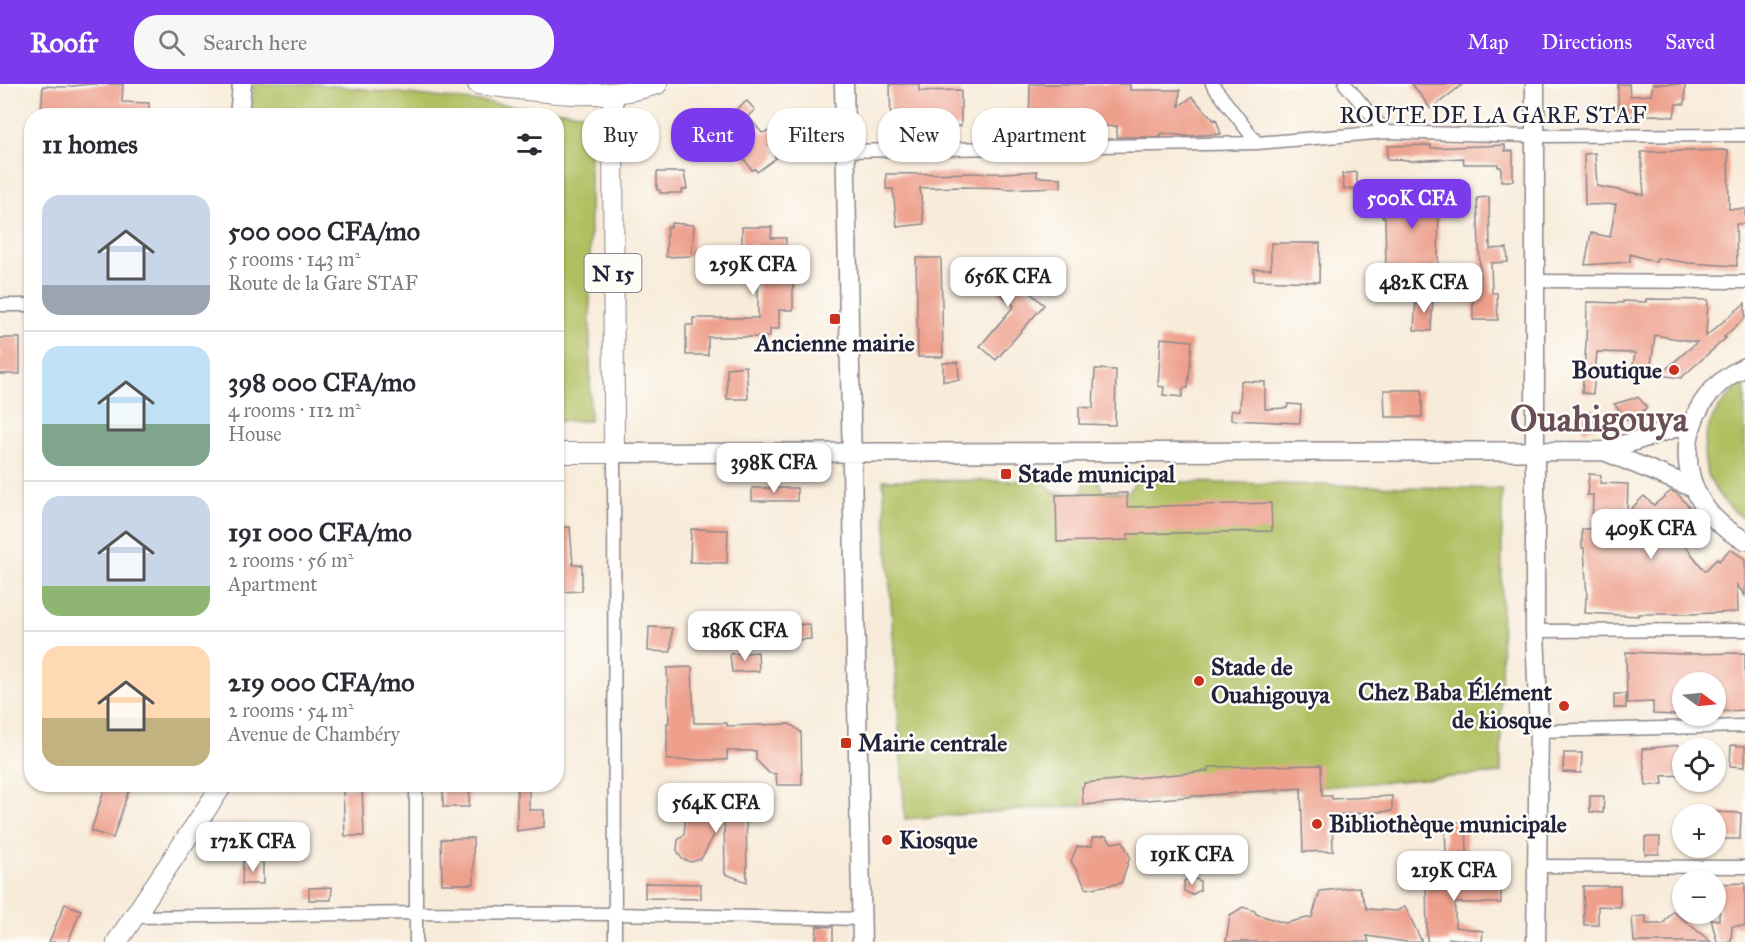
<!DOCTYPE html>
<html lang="en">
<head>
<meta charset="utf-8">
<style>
	:root { --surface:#fff; --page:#f7f7f7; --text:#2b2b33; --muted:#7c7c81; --line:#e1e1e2; --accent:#7c3aed }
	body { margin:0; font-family:"IM FELL Great Primer",serif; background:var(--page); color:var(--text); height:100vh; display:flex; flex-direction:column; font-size:22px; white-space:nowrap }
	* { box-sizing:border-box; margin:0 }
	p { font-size:20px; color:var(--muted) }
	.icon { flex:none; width:33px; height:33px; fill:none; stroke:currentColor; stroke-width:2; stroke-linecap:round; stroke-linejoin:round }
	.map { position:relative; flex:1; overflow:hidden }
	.details { position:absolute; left:24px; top:24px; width:540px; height:684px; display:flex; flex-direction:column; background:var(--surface); border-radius:24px; box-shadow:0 2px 4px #0004 }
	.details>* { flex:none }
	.top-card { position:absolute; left:582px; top:24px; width:570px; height:54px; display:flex; gap:12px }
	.needle { width:39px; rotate:105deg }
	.tools { position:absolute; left:1672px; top:588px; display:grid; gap:12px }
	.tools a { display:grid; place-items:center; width:54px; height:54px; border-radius:50%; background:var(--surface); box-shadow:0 2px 4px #0004; font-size:30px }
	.price { position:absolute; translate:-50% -51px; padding:0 14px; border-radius:12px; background:#fff; color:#222; font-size:20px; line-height:39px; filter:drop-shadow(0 2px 3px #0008) }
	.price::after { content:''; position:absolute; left:50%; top:36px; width:18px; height:14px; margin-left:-9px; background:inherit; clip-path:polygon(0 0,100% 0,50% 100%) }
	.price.active { background:var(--accent); color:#fff }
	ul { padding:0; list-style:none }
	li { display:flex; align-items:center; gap:18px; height:150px; padding:0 18px }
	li+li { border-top:2px solid var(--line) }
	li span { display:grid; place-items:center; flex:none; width:168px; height:120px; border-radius:18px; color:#555 }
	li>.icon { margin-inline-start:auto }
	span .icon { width:72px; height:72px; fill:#fffc; stroke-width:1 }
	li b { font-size:26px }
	h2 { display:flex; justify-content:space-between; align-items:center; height:72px; padding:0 18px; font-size:26px }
	.tag { padding:0 21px; border-radius:24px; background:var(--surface); box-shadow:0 2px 4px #0004; font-size:21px; line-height:54px }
	.tag.active { background:var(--accent); color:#fff }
	header { display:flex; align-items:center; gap:36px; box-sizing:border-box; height:84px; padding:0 30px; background:var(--accent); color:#fff }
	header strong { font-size:28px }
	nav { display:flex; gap:33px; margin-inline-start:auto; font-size:21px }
	.search { width:420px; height:54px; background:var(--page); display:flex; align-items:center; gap:15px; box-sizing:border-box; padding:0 21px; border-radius:24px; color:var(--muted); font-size:22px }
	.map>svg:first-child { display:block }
</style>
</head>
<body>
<header>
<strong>Roofr</strong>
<div class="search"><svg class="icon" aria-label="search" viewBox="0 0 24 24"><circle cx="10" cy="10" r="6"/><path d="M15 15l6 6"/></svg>Search here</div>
<nav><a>Map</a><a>Directions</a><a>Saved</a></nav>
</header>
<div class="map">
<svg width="1745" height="858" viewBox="0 0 1745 858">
	<rect width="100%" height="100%" fill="#fdfcf7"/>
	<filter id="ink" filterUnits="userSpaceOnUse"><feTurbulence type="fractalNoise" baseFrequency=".0167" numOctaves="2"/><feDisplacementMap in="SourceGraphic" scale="12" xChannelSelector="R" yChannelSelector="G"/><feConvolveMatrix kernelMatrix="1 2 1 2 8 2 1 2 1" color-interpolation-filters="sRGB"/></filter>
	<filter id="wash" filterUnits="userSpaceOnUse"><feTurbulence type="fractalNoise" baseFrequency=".008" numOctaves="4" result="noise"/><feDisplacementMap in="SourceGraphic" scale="24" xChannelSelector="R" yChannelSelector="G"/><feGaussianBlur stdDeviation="1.35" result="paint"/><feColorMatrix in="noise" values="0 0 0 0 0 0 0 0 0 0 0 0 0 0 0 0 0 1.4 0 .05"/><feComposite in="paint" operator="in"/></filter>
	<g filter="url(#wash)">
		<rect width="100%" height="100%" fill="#f8ebd9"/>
		<!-- green -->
		<path fill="#b0bf61" stroke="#69704e" stroke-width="1.5" d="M253,0H318L590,30V337H557L556,32L251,31Z
			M1745,299V435C1690,399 1691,336 1745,299Z
			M883,396L1044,397L1054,409L1083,408L1085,396H1098L1103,408H1129L1136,397L1502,405L1501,689L905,735Z"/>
		<g id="blocks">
			<!-- building -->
			<path fill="#eea08d" d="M92,0H123L122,18L149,19V32H49V26H41L43,2L63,3Z
				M890,0H919V7L961,6V42L891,44Z
				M1030,0H1130V6H1180L1179,22L1192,13L1214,36L1216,35L1221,50L1186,52L1161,49V53H1117V42L1045,44V48L1029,49Z
				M1412,0H1463L1431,25Z
				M1618,0H1629L1630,12L1651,11L1653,0H1685V20H1676L1674,33L1654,31L1618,33Z
				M747,17L755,26L748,32L762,49L805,38L809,54L772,63L777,68L774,71L776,74L757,88L755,85L752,86L718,39Z
				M1431,61V64L1505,61V67H1513V97H1501V83H1498V80H1464L1463,74L1409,77V76L1387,75L1388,62Z
				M1728,66L1729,125H1745V140H1736L1737,182L1689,179L1657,174L1656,178L1630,170V178L1585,181L1591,149L1610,153L1616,120L1585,121L1584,70L1595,69L1597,102L1644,111L1641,68Z
				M1037,87V93L1061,94V103L1004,105V104L964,103L920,104L924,140L897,143L893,105H886V90L1004,89Z
				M657,88H684L687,105L682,106V109H660V106H657Z
				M1356,88L1358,104L1344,105L1342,90Z
				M1417,104H1439L1438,185H1386L1385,133H1382L1384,112L1385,110L1416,109Z
				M1489,113L1490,165L1507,164L1508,178L1491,179L1492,209H1497L1498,236H1473V209H1481L1477,114Z
				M671,139L694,141L692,172L666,173L667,143H671Z
				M742,143H772L771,154H786L785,169H793V226H779V245H770V253H708V271H686V241H693V234H758V161H742Z
				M1271,159H1320L1319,198L1254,196V185H1271Z
				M916,174H941L943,273H918Z
				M991,174L1044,221L996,276L980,262L1014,222L978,190Z
				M1416,213L1433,214L1431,247L1414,246Z
				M1646,215L1708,216L1706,252L1745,219V234L1724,253L1726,254L1681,294L1659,291L1697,258L1655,251L1650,289L1632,287L1635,269L1597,268L1593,310L1582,309L1586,260L1587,218L1623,219V217L1646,218Z
				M0,254H20V290H0Z
				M1161,254L1192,257L1188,304H1183L1182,313L1163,311L1164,303L1158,302Z
				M958,278L959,296L943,297V279Z
				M746,282L748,315H727V284Z
				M1095,285L1116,286L1115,341L1079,340V323L1093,324Z
				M1241,297L1265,298V325L1287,324L1288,320L1301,321L1300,339L1231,336V327L1240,326Z
				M1384,306H1422V333H1385Z
				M1638,313L1647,323L1631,340L1614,320Z
				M1590,328L1595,343L1583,347L1579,331Z
				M1589,390L1601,391L1600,399L1628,400L1627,429L1644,412L1654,421L1671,407L1678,410L1692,426L1675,440L1687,455L1683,459L1705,487L1717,475L1719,477L1730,465L1745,475V512L1737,501L1738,528L1689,530H1638V532L1585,529L1586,514H1587L1584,464H1582V445H1592L1593,411H1587Z
				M752,404H797V417H752Z
				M1127,409V423L1271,419L1272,447L1128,450V456L1057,458L1056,411Z
				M561,443H570L573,481H582V507L561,508V464L556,465V451L561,450Z
				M691,445L728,446L727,479L690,478Z
				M810,540L811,555L775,557L774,542Z
				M649,543L672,544L671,568L648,567Z
				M701,543H722L723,554L702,555Z
				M758,568L759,587L732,588L730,570Z
				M1626,568L1685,570L1745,569V626L1716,628V598H1683V620H1675V631L1653,630V618L1627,619Z
				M692,583L694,639H727V642L790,640L801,648L802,701H777L776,690L769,689L756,676V667H727V676H667V639H669L667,584Z
				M1614,610H1626V624H1614Z
				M1679,661L1678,666L1683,665V691L1662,692L1663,700L1646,702L1642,665Z
				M1731,661L1745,662V683L1730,682Z
				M1564,669H1582L1581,689L1563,688Z
				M1321,681L1322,712H1332V715L1392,712V727L1332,731L1333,767L1303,768L1301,704L1083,721L1082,703L1084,702V699L1208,687V683Z
				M106,700H131L113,754L91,747Z
				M443,700H470L469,723H443Z
				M517,701H529V726H544V743L517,747Z
				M362,704L364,752H345L343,705Z
				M1590,712H1604L1603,729L1590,728Z
				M687,716L719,718V721L746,720L747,798L725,790L724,733L701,775L691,778L682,775L677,766L678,756L684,751Z
				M1716,728L1741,729L1740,755H1723V753L1716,752Z
				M1466,738L1467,770L1446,771L1445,739Z
				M1106,752L1112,759L1123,757L1130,773L1121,799L1087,805L1071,777L1077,763L1092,762V754Z
				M1645,753H1660L1659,770H1645Z
				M473,754L474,800H442L441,755Z
				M1422,774H1441L1443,798L1474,797V792H1501V819H1455V843L1483,847L1482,858L1449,854V858H1427L1426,794H1423Z
				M243,777H263V800H242Z
				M1191,793L1200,797V806L1192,811L1184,807V797Z
				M645,799L701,800V815L645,814Z
				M1745,799V842H1732L1731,858H1717L1711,835L1719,836L1720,800Z
				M1583,802H1620V823L1598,822V841H1584Z
				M332,803L331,816H309V804Z
				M1359,803L1367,825L1396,827L1405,823L1422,858H1406L1367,852L1369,858H1226L1230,831L1243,823L1255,827L1256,830L1285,839L1312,833L1320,807Z
				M65,820L81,826L68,858H49Z
				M1673,827L1711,858H1634L1632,833L1646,832V840H1663Z
				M817,842L833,843V858H816Z"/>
		</g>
	</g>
	<g filter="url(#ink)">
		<use href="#blocks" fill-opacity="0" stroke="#8d868a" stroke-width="1.5"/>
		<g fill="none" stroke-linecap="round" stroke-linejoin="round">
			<defs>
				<path id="street" d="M1212,0L1257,59
					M1345,0L1386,48
					M846,67L1257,59L1386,48L1536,52L1745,51
					M1536,197L1745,198
					M0,221H32
					M614,369L615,858
					M1535,547L1745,546
					M1539,647L1745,642
					M1536,782L1745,783
					M134,833L416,829L615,830L862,835
					M416,858V700"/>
				<path id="secondary" d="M844,0L862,858
					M1535,0V547L1539,647L1536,858
					M239,32L242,0
					M1745,283C1668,319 1669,420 1745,456
					M1604,367L1694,404
					M614,369L1604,367L1693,338"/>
				<path id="primary" d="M478,0C536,7 600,19 657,0
					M556,369H614L613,9
					M117,858L223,700"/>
			</defs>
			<!-- street casing -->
			<use href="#street" stroke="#8d868a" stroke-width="15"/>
			<!-- secondary casing -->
			<use href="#secondary" stroke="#8d868a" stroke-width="21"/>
			<!-- primary casing -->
			<use href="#primary" stroke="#8d868a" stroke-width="22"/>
			<!-- street -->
			<use href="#street" stroke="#fff" stroke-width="12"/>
			<!-- secondary -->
			<use href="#secondary" stroke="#fff" stroke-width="18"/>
			<!-- primary -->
			<use href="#primary" stroke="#fff" stroke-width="20"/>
		</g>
	</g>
	<!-- markers -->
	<g fill="#c8321e" stroke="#fdfcf7" stroke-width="2">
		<rect x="829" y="229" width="12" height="12" rx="3"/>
		<circle cx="1674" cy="286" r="6"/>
		<rect x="1000" y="384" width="12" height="12" rx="3"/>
		<circle cx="1199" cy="597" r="6"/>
		<circle cx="1564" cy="622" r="6"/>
		<rect x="840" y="653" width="12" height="12" rx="3"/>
		<circle cx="1317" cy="740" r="6"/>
		<circle cx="887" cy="756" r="6"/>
	</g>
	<g text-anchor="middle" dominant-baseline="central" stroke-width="5" stroke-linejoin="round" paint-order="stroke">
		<!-- shield labels -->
		<rect fill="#fdfcf7" stroke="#646373" stroke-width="1.5" x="584.5" y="170" width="57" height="38" rx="4.5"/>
		<g font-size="22" font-weight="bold" fill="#22223b">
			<text x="613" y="189">N 15</text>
		</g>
		<!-- street labels -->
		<g font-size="24" fill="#22223b" stroke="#fdfcf7">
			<text x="1493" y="31">ROUTE DE LA GARE STAF</text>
		</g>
		<!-- poi labels -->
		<g font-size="24" font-weight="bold" fill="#22223b" stroke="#fdfcf7" text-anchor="start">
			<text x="835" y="259" text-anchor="middle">Ancienne mairie</text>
			<text x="1662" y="286" text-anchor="end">Boutique</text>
			<text x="1018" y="390">Stade municipal</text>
			<text x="1211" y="583">Stade de<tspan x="1211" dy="28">Ouahigouya</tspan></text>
			<text x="1552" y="608" text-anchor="end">Chez Baba Élément<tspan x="1552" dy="28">de kiosque</tspan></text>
			<text x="858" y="659">Mairie centrale</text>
			<text x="1329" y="740">Bibliothèque municipale</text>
			<text x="899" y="756">Kiosque</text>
		</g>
		<!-- town labels -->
		<g font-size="36" font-weight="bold" fill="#694e58" stroke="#fdfcf7">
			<text x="1599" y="335">Ouahigouya</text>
		</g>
	</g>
</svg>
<div class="tools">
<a><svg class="needle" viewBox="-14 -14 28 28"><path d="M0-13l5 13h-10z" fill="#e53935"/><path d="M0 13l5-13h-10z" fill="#7c7c81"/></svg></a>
<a><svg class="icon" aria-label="locate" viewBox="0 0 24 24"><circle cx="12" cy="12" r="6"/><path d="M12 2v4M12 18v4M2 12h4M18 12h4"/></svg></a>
<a>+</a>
<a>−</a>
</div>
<b class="price active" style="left:1412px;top:146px">500K CFA</b>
<b class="price" style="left:753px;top:212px">259K CFA</b>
<b class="price" style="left:1008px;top:224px">656K CFA</b>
<b class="price" style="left:1424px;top:230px">482K CFA</b>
<b class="price" style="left:774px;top:410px">398K CFA</b>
<b class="price" style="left:1651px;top:476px">409K CFA</b>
<b class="price" style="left:745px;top:578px">186K CFA</b>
<b class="price" style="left:716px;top:750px">564K CFA</b>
<b class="price" style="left:253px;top:789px">172K CFA</b>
<b class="price" style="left:1192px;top:802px">191K CFA</b>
<b class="price" style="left:1454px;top:818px">219K CFA</b>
<div class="top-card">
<a class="tag">Buy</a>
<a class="tag active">Rent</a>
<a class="tag">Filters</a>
<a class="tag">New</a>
<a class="tag">Apartment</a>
</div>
<section class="details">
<h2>11 homes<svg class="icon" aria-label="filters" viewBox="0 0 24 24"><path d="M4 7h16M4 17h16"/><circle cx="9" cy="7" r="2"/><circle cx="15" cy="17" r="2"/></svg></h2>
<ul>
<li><span style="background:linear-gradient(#c9d6e8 75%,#9aa5b1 0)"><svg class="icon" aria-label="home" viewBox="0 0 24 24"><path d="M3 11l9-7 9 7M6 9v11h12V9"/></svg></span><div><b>500 000 CFA/mo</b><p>5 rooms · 143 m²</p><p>Route de la Gare STAF</p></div></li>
<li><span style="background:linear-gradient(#bfe0f5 65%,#7fa58c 0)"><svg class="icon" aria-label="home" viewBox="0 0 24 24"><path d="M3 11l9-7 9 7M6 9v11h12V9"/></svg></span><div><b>398 000 CFA/mo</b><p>4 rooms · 112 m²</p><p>House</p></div></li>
<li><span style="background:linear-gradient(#c9d6e8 75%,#8fb573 0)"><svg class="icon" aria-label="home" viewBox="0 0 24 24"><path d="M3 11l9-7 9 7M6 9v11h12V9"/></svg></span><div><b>191 000 CFA/mo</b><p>2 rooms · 56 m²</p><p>Apartment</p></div></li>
<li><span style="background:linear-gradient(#ffd9b3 60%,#c2b280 0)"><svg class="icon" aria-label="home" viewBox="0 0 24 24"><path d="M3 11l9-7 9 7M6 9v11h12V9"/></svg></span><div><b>219 000 CFA/mo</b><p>2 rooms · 54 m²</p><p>Avenue de Chambéry</p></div></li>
</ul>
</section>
</div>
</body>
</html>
